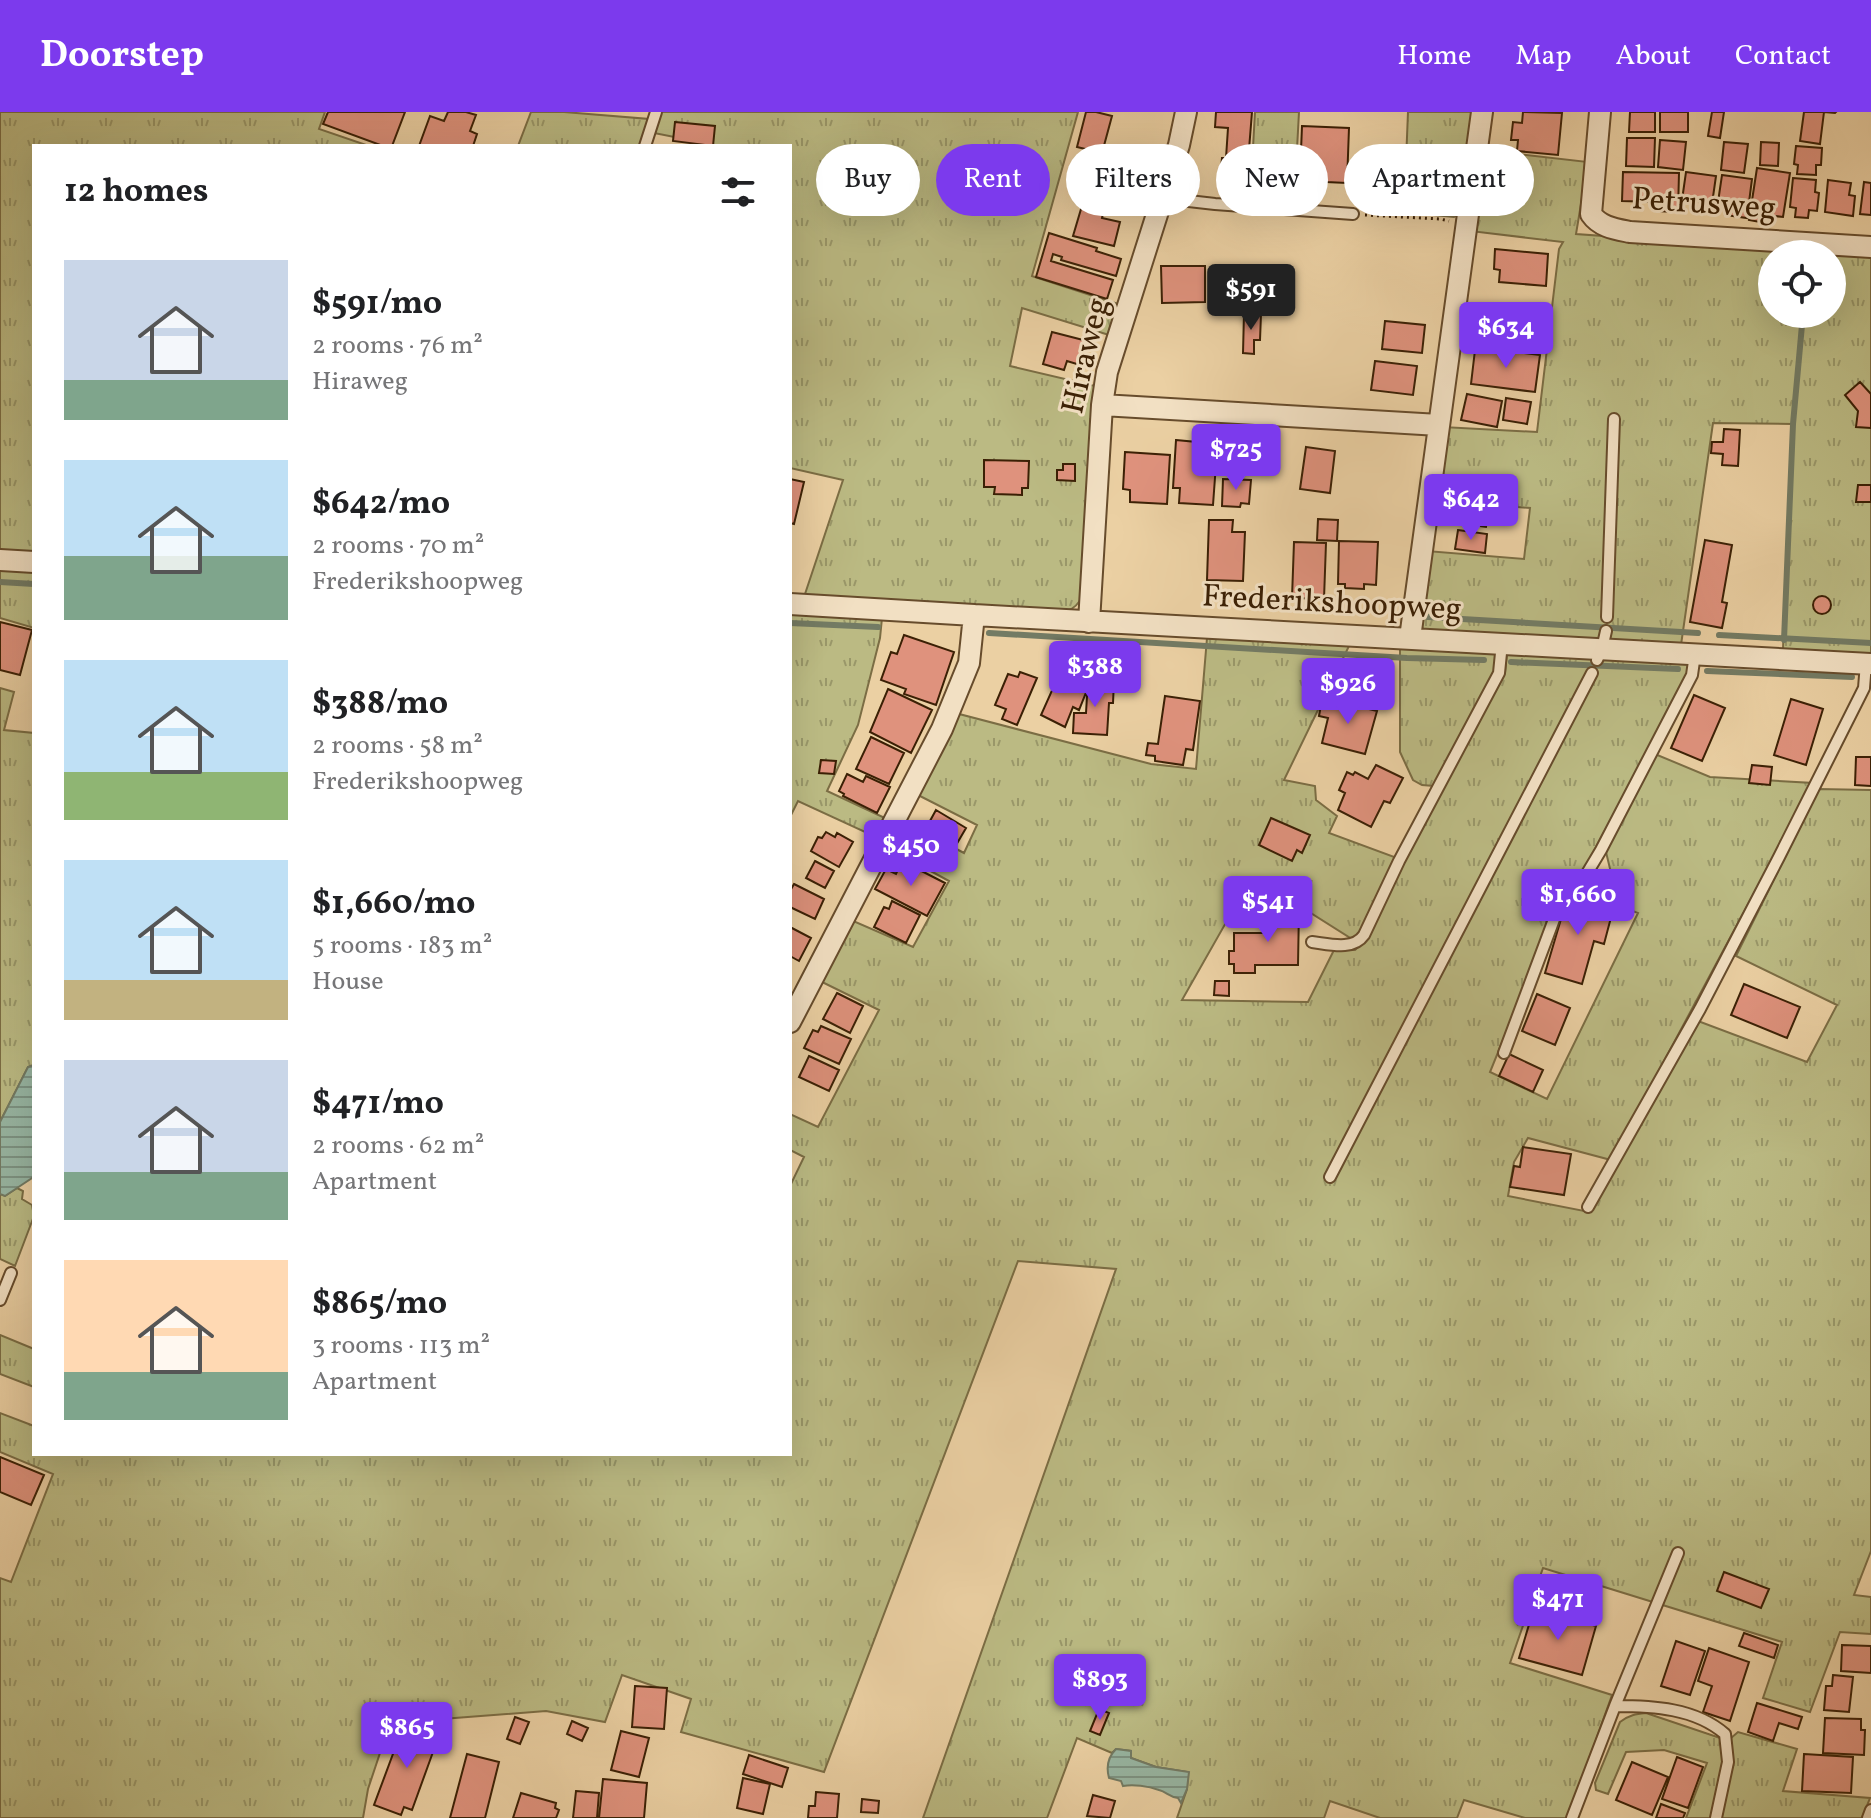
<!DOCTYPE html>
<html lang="en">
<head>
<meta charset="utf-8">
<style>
	:root { --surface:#fff; --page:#f2f2f2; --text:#202124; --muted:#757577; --accent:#7c3aed }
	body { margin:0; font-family:Vollkorn,serif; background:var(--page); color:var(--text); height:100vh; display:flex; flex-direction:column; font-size:30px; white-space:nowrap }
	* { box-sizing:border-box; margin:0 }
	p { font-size:26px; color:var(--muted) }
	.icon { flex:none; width:44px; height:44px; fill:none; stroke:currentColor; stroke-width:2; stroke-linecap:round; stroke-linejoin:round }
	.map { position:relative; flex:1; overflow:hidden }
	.details { position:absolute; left:32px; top:32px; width:760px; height:1312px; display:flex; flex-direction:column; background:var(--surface); border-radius:0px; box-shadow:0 8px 32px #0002 }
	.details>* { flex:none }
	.hud { position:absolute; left:816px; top:32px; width:760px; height:72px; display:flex; gap:16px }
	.buttons { position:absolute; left:1758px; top:128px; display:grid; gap:16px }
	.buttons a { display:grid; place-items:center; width:88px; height:88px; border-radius:50%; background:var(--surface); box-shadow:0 8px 32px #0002; font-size:40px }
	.price { position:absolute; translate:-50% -68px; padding:0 18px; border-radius:8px; background:var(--accent); color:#fff; font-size:26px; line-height:52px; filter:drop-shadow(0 2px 4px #0008) }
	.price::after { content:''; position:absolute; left:50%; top:48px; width:24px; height:18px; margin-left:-12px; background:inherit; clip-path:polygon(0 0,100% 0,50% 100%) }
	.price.on { background:#222; color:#fff }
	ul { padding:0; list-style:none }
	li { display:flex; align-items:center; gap:24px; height:200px; padding:0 32px }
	li span { display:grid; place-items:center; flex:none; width:224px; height:160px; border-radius:0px; color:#555 }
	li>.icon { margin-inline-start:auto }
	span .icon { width:96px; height:96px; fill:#fffc; stroke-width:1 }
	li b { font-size:34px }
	h2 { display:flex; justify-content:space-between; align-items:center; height:96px; padding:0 32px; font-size:34px }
	.chip { padding:0 28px; border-radius:36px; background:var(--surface); box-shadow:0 8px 32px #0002; font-size:28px; line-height:72px }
	.chip.on { background:var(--accent); color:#fff }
	header { display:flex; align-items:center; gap:48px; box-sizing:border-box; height:112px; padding:0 40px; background:var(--accent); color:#fff }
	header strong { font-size:38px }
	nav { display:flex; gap:44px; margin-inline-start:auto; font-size:28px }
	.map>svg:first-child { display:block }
</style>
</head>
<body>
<header>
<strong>Doorstep</strong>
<nav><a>Home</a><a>Map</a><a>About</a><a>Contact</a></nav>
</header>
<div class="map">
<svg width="1871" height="1706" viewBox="0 0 1871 1706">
	<defs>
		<pattern id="grass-tufts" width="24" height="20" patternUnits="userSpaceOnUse" patternTransform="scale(2)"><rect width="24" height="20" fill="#bbba83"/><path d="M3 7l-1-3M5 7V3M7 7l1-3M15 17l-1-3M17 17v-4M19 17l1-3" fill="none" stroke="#999769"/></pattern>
		<pattern id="water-rules" width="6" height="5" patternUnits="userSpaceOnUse" patternTransform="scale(2)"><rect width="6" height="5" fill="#98b7a4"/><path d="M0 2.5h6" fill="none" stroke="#7d9484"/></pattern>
	</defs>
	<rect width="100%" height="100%" fill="#ebd0a3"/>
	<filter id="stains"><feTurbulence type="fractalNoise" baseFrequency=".0025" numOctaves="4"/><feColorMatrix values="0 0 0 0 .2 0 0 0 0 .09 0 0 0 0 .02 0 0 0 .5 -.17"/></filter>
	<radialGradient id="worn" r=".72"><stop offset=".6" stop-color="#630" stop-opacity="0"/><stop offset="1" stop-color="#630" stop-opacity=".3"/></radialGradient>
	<!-- grass -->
	<path fill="url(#grass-tufts)" stroke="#7b6d44" stroke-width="2" fill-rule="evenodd" d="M0,0H325L319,17L369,34H34V440L0,438Z
		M531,0H564L649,7L640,34H518Z
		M661,0H1078L1032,164L1118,192L1109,223L1022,196L1010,254L1095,274L1082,484C1079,492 1075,496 1067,499L804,485L843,368L790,356V34H720L654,21Z
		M1255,0H1299L1294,93L1250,89Z
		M1408,0H1478L1460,101L1454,105L1404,100Z
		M1483,38L1588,50L1576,122L1871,143V544L1783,537L1792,312L1713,311L1681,533L1424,518L1419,511L1427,439L1524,447L1530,396L1434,388L1443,315L1537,320L1559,137L1563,130L1470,119ZM1772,142H1832V202H1772Z
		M0,455L34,457V516L0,506Z
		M790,500L882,506L880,526L858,613L827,679L887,707L878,726L798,689L790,705Z
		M1207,526L1350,532L1284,668L1315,674L1316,688L1337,704L1329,721L1397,746L1360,822L1352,827L1298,793L1241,784L1182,888L1308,890L1334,838H1355L1365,829L1402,750L1505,561L1507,541L1686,549L1690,553L1689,562L1581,763L1564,778L1490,960L1547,987L1638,801L1619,794L1606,740L1611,723L1655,642L1710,665L1813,671L1611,1048L1528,1026L1514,1050L1508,1084L1589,1100L1698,909L1807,950L1837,893L1736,844L1819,677L1871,678V1439L1854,1483L1871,1485V1522L1840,1520L1810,1600L1763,1586L1782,1530L1543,1456L1510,1551L1612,1583L1568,1706H1525L1464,1688L1457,1706H1380L1330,1689L1324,1706H1177L1187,1677L1188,1660L1156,1655L1131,1646V1639L1116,1637L1112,1641L1077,1626L1047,1706H923L1116,1157L1018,1149L824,1660L681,1620L691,1587L622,1563L605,1610L546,1599L390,1611L368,1677L363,1706H0V1466L11,1470L53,1362L0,1340V1301L34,1314V1342H790V1074L804,1045L790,1038V1002L818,1015L879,898L818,868L851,808L913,835L949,769L892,738L906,710L964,741L977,713L916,682L959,602L1151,652L1196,657Z
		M1400,535L1498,540L1496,560L1434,674L1422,673L1413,668L1400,640Z
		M0,576L14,580L4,618L34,621V953L28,955L0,1010Z
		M17,1076L23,1079L22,1087L32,1093L34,1104L15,1154L0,1147V1082L5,1084Z
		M0,1223L34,1237V1275L0,1262Z
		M1646,1601L1723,1627L1731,1626L1738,1620L1797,1637L1783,1679L1870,1686L1862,1706H1686L1707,1651L1664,1638L1626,1640L1608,1682L1596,1678L1595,1671L1620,1610C1629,1603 1636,1602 1646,1601Z"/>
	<!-- water -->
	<path fill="url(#water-rules)" stroke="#737b64" stroke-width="2" d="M34,953V1063L32,1066L5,1084L0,1082V1010L28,955Z
		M1116,1637L1131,1639V1646L1156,1655L1189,1660L1187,1677L1181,1691L1178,1686C1169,1685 1167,1680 1159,1678C1148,1674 1133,1672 1123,1674L1121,1669L1109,1666C1106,1655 1108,1645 1116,1637Z"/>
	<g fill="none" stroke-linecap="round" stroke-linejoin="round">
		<!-- stream -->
		<path stroke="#737b64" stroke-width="6" d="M0,470L34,472
			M1428,505L1698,521
			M790,511L878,515
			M989,521L1407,546L1484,548
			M1719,523L1871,531
			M1784,528L1793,312L1803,202
			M1511,550L1678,557
			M1707,559L1852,565"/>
	</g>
	<!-- building -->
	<path fill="#df927d" stroke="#3b2005" stroke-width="2" d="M328,0H405L392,34H383L323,12Z
		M448,0H466L476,3L470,19L477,22L473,34H419L430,4L444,9Z
		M1086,0H1096L1112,4L1102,41L1077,35Z
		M1216,0H1252L1248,50H1245L1243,68L1220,67L1222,46H1226L1228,16L1215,15Z
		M1523,0L1562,1L1558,43L1517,39L1518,28H1511L1513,10L1522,11Z
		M1630,0H1655V20H1629Z
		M1660,0H1688V20H1660Z
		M1712,0H1724L1720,26L1708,24Z
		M1804,0H1836L1835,1L1824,0L1820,32L1800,29Z
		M675,10L715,14L713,34L673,29Z
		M1302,14L1349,16L1347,71L1326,70V65L1300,64Z
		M1627,26H1655L1654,55L1626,54Z
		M1660,28L1686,30L1683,58L1658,55Z
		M1724,30L1748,32L1744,61L1721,58Z
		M1761,30L1779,31L1778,54L1760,53Z
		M1796,34L1822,36L1821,53H1816V63L1797,62L1798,53L1794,52Z
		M1076,48L1100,53L1094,83L1070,78Z
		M1757,56L1790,61L1783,105L1767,103L1766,111L1749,108Z
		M1623,60L1679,61L1678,100L1655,99V90L1622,89Z
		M1686,60L1716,64L1712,92L1682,88Z
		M1722,63L1752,67L1747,106L1725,103L1727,92L1718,90Z
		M1793,66L1816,68L1815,80L1819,81L1817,99L1809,98L1808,106L1795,105L1796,96L1790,95Z
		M1828,68L1851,71L1849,83L1855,84L1853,104L1825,100Z
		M1864,70L1871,71V103L1860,102Z
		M1084,87L1105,92L1102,106L1120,110L1114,134L1073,124Z
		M1049,121L1097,136L1096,139L1121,147L1116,164L1061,148L1062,145L1053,142L1051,149L1113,168L1107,187L1036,165Z
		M1495,137L1548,142L1546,174L1499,170L1500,158L1494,157Z
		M1161,154H1205V190L1162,191Z
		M1244,201L1261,202L1260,228H1254V242L1243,241Z
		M1529,203L1547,205L1545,236L1527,235V231H1521L1522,210H1528Z
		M1385,209L1425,213L1422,241L1382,237Z
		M1052,220L1087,229L1080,253L1067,249L1064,258L1043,252Z
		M1492,237L1540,243L1535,280L1471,272L1475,238L1492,240Z
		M1375,249L1417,254L1413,283L1371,278Z
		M1860,270L1871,282V316L1856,315L1858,299L1845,283Z
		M1467,282L1502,289L1497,315L1461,308Z
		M1506,286L1531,290L1527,312L1503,308Z
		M1724,317L1740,318L1738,354L1722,353L1723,342L1711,341L1712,330H1723Z
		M1176,328L1207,331L1206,337L1217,338L1213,393L1179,391L1180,376H1173Z
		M1306,335L1335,339L1330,381L1300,377Z
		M1125,340L1170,343L1167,392L1130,390V378L1123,377Z
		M984,348L1029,349L1028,376H1022V383L994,382L995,375H984Z
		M1063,352H1075V369L1057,368V358H1063Z
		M790,367L804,370L794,412L790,411Z
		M1223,367L1251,368L1249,392L1241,391L1240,395L1222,394Z
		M1858,373H1871V390H1856Z
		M1472,399L1488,401L1486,415L1471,413Z
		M1318,407L1338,408L1337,429L1317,428Z
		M1209,408H1233L1232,420H1245L1243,469L1207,468Z
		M1458,418L1487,422L1485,441L1455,437Z
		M1705,428L1732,433L1722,490L1727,491L1722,516L1690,510Z
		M1339,429L1378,430L1376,473L1364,472V477L1345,476V472H1338Z
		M1294,430L1326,431L1324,487L1292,486Z
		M1813 493a9 9 0 1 1 18 0a9 9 0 1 1-18 0Z
		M0,510L32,518L20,563L0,558Z
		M904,523L954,540L936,593L904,582L906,577L881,568L891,540L897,542Z
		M1020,560L1037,566L1017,613L1002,607L1006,597L995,593L1008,562L1018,565Z
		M1058,565L1087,578L1079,598L1073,595L1065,615L1041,603Z
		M1088,568L1114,569L1113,591H1109L1107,623L1073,621L1074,601H1086Z
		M888,577L932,598L911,641L870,620Z
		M1694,583L1725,596L1702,649L1671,636Z
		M1165,584L1200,589L1193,638L1186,637L1183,653L1155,649V644L1146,643L1148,631L1158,632Z
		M1791,587L1823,597L1806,653L1774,643Z
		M1333,588L1377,599L1365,642L1322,631L1328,606L1319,604L1321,593L1331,595Z
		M871,625L904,641L889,672L856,657Z
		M1856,645H1871V674L1855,673Z
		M821,648L836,649L834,662L819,661Z
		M1376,653L1403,666L1390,691L1384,689L1371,715L1338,698L1345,681L1339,678L1347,660L1353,663L1355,660L1368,667Z
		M1752,653L1772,655L1770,673L1749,671Z
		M847,662L863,670L866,664L890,675L877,701L843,684L844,682L839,679Z
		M936,698L966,716L955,735L925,718Z
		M1271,706L1310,723L1302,741L1297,738L1292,749L1259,733Z
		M826,720L835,725L837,721L853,730L839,755L811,739L818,725L822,726Z
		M815,749L834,759L825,776L806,766Z
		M902,749L945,771L927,804L875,777L886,757L896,762Z
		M794,772L824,787L815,807L790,795V779Z
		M1569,780L1614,794L1604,832L1594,829L1582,872L1545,861Z
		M892,789L920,803L906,831L874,815L884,795L889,797Z
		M1269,797H1299L1298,853H1255V861H1234V852H1229V839H1234V821H1269Z
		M790,815L811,826L799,849L790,844Z
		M1215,869H1229V884L1214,883Z
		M1744,872L1800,895L1787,926L1731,903Z
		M837,881L863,894L850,921L823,907Z
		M1537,882L1570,896L1555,933L1522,919Z
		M821,914L851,927L839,952L804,936L813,918L818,920Z
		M1509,942L1543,958L1533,980L1499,964Z
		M809,944L839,958L829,979L799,965Z
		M1523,1035L1571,1042L1564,1083L1510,1075L1514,1054L1520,1055Z
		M0,1345L44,1363L31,1393L0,1380Z
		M1724,1460L1769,1477L1761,1496L1717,1479Z
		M1534,1496L1596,1514L1582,1563L1519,1546Z
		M1744,1521L1778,1533L1774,1546L1739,1534Z
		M1676,1529L1705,1539L1690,1583L1661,1574Z
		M1842,1533L1871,1534V1561L1841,1559Z
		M1709,1536L1749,1550L1730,1609L1703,1600L1712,1574L1698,1569Z
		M1833,1563L1853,1565L1849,1600L1824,1598L1826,1574H1832Z
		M635,1574L667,1576L664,1617L632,1615Z
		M1757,1591L1802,1605L1798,1617L1779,1611L1773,1629L1748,1620Z
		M1099,1597L1109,1601L1100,1623L1090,1619Z
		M515,1605L529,1610L520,1632L507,1627Z
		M1825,1606L1861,1607V1618H1865L1864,1643L1823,1641Z
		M572,1609L588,1616L582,1629L567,1622Z
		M403,1615L433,1626L435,1621L445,1624L439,1641L433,1640L412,1698L404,1695L401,1703L374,1693Z
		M621,1619L649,1626L639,1665L611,1658Z
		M467,1642L499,1650L485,1706H450Z
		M1804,1642L1853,1645L1851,1681L1802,1679Z
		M749,1643L788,1656L782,1675L743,1662Z
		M1677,1645L1703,1655L1688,1696L1662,1687Z
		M1632,1650L1668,1665L1652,1703L1616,1688Z
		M743,1666L770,1672L763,1702L737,1696Z
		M603,1667L647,1671L644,1706H599Z
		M576,1679L599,1681L597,1706H573Z
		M816,1680L839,1682L837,1706H808L809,1694H815Z
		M521,1681L556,1691L555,1696L559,1698L556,1706H513Z
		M1093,1683L1115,1689L1110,1706L1087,1704Z
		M862,1687L879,1689L878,1701L861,1700Z
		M1661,1692L1685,1701L1683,1706H1656Z"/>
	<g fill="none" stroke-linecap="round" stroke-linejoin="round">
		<defs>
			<path id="service" d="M645,34L656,0
				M1162,86L1215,92L1353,102
				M1607,505L1614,307
				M1597,548L1602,537L1606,519
				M1312,830C1329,832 1353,839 1364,823L1399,749L1499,561L1502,531
				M1504,941L1565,778L1586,763L1601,738L1692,563L1695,542
				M1330,1065L1592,561
				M1588,1095L1700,897L1779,745L1864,576L1866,551
				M0,1188L11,1161
				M1615,1594L1678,1441
				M1572,1706L1615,1594C1653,1594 1695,1596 1725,1622L1728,1650L1716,1706
				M1868,1706L1871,1698"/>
			<path id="minor" d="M1600,0L1591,102C1600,115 1615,117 1630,120L1871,135
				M1102,293L1439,313
				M0,448L34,450
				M790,492L974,503L1871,552
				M1089,510L1102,293L1107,260L1179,33L1186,0
				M1410,526L1482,0
				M790,910L942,617L969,551L974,503"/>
		</defs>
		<!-- service casing -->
		<use href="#service" stroke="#674c2c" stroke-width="14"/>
		<!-- minor casing -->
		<use href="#minor" stroke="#674c2c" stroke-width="24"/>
		<!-- path -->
		<path stroke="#3b2005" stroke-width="3" stroke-dasharray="2 4" stroke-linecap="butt" d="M1365,103L1440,107L1449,109"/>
		<!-- service -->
		<use href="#service" stroke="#f2e0c3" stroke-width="10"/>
		<!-- minor -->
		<use href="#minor" stroke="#f2e0c3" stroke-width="20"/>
	</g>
	<g text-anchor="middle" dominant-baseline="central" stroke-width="6" stroke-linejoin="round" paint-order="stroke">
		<!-- street labels -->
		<g font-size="32" fill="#3b2005" stroke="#f2e0c3">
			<text transform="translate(1704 93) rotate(4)">Petrusweg</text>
			<text transform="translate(1087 244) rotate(-77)">Hiraweg</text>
			<text transform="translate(1332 492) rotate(3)">Frederikshoopweg</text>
		</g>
	</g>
	<rect width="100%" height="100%" filter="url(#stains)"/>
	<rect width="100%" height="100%" fill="url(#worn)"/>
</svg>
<div class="buttons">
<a><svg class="icon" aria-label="locate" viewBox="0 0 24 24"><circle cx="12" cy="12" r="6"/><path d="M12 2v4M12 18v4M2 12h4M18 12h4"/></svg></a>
</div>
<b class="price on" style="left:1251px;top:220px">$591</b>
<b class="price" style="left:1506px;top:258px">$634</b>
<b class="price" style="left:1236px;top:380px">$725</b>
<b class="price" style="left:1471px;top:430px">$642</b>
<b class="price" style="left:1095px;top:597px">$388</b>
<b class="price" style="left:1348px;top:614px">$926</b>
<b class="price" style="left:911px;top:776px">$450</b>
<b class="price" style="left:1578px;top:825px">$1,660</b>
<b class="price" style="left:1268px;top:832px">$541</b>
<b class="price" style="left:1558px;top:1530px">$471</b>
<b class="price" style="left:1100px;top:1610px">$893</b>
<b class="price" style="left:407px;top:1658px">$865</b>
<div class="hud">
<a class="chip">Buy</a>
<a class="chip on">Rent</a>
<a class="chip">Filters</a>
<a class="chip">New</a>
<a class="chip">Apartment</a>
</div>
<section class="details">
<h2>12 homes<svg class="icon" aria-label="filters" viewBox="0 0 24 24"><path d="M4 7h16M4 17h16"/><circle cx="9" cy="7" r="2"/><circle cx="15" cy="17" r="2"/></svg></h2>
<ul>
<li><span style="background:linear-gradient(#c9d6e8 75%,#7fa58c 0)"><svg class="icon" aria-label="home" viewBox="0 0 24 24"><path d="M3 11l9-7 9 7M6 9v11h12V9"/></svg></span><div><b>$591/mo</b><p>2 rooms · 76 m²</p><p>Hiraweg</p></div></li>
<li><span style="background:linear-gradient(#bfe0f5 60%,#7fa58c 0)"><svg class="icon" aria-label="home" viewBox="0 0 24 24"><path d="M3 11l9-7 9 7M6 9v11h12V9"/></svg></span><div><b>$642/mo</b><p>2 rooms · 70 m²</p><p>Frederikshoopweg</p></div></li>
<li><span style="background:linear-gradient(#bfe0f5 70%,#8fb573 0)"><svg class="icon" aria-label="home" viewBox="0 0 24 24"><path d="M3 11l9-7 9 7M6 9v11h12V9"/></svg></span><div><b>$388/mo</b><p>2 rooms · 58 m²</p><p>Frederikshoopweg</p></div></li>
<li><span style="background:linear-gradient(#bfe0f5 75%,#c2b280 0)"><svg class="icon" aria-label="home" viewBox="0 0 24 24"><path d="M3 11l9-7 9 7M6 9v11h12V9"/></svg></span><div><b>$1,660/mo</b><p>5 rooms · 183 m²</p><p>House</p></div></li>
<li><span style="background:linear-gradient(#c9d6e8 70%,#7fa58c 0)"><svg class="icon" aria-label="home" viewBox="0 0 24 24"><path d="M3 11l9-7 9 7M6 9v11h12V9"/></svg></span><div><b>$471/mo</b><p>2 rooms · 62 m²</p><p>Apartment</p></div></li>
<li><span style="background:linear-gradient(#ffd9b3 70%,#7fa58c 0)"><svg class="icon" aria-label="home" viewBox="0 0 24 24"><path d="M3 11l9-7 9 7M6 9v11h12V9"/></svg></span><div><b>$865/mo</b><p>3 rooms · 113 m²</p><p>Apartment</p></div></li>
</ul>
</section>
</div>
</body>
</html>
